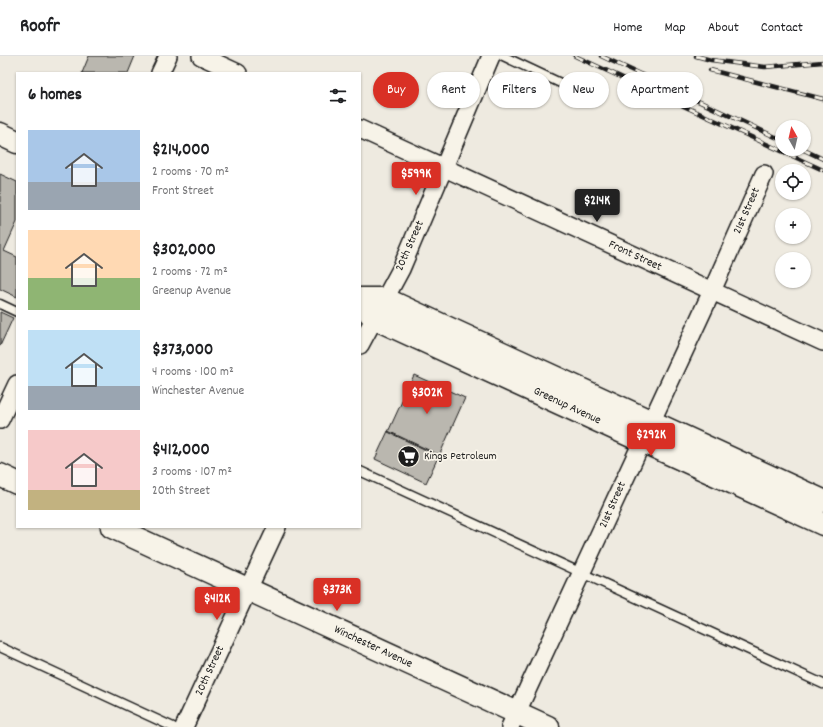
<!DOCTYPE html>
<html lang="en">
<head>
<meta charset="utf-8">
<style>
	:root { --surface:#fff; --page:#f6f6f6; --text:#202124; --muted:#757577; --line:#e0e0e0; --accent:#d93025 }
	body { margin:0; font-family:Dekko,sans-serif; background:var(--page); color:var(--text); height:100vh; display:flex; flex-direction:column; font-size:15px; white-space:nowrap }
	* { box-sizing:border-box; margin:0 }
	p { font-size:13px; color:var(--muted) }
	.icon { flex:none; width:22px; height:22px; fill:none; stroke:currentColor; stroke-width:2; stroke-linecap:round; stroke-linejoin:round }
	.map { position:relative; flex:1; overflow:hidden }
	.details { position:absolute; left:16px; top:16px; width:345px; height:456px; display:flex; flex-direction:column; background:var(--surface); border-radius:0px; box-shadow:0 1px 3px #0004 }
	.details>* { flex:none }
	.hud { position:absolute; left:373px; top:16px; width:380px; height:36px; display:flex; gap:8px }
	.needle { width:26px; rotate:352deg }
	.controls { position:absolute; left:775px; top:64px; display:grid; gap:8px }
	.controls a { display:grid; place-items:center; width:36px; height:36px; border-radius:50%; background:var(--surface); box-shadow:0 1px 3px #0004; font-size:20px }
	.price { position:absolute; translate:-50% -34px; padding:0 9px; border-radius:4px; background:var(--accent); color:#fff; font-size:13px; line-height:26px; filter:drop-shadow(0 1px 2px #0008) }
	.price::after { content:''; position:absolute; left:50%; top:24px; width:12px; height:9px; margin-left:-6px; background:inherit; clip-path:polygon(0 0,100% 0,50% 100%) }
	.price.active { background:#222; color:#fff }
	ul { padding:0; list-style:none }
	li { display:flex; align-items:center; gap:12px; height:100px; padding:0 12px }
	li span { display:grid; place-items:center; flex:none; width:112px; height:80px; border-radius:0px; color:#555 }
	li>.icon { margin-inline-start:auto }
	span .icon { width:48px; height:48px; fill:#fffc; stroke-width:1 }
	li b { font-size:17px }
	h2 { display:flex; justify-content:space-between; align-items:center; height:48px; padding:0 12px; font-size:17px }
	.chip { padding:0 14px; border-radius:18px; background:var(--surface); box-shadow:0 1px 3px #0004; font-size:14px; line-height:36px }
	.chip.active { background:var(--accent); color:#fff }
	header { display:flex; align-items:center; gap:24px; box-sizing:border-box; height:56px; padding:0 20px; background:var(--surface); border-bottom:1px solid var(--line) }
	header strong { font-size:19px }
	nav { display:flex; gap:22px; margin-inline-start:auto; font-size:14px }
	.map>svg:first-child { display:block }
</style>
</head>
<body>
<header>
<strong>Roofr</strong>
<nav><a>Home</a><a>Map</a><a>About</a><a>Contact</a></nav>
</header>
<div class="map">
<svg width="823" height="671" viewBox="0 0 823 671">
	<rect width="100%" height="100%" fill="#eeeae0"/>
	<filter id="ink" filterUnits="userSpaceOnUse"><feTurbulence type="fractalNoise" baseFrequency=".025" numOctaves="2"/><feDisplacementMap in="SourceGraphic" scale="8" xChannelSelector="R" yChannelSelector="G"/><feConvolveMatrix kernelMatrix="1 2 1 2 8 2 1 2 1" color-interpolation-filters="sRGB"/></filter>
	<g filter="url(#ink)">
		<!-- building -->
		<path fill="#bab7af" stroke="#1c1c1c" d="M89,0H135L128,17H82Z
			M0,118L17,126V166L4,195L17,201V241L0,233Z
			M0,256L13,262L0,290Z
			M414,319L465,342L439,400L388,376Z
			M388,375L439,399L426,427L375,403Z"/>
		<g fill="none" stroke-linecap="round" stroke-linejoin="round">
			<defs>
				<path id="lane" d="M503,0L571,32
					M0,248L17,256
					M360,415L823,628
					M0,591L173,671"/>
				<path id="street" d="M201,0L238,17
					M160,17L168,0
					M360,73L823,286
					M360,289L401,213L491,0
					M0,364L17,328
					M184,671L277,471
					M510,671L712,235L764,118"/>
				<path id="secondary" d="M0,419L17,427
					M112,471L548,671"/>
				<path id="highway" d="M0,78L17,86
					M360,243H385L823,445
					M360,245L374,262L823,468"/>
			</defs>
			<!-- lane casing -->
			<use href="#lane" stroke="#1c1c1c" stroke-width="11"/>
			<!-- street casing -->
			<use href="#street" stroke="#1c1c1c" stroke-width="20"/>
			<!-- secondary casing -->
			<use href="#secondary" stroke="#1c1c1c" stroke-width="25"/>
			<!-- highway casing -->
			<use href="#highway" stroke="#1c1c1c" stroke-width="25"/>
			<!-- lane -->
			<use href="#lane" stroke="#f7f3e8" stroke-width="8"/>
			<!-- street -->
			<use href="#street" stroke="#f7f3e8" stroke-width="17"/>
			<!-- secondary -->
			<use href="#secondary" stroke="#f7f3e8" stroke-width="22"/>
			<!-- highway -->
			<use href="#highway" stroke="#f7f3e8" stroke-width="22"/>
			<defs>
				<path id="rail" d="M575,0L823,114
					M601,0L782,84
					M696,0L711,4L765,11L823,6
					M710,14L823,43
					M802,93L823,103"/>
			</defs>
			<!-- rail casing -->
			<use href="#rail" stroke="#1c1c1c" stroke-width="4.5"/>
			<!-- rail -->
			<use href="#rail" stroke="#f7f3e8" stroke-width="3" stroke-dasharray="9" stroke-linecap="butt"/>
		</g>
	</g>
	<!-- icons -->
	<defs>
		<symbol id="supermarket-disc" viewBox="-11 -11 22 22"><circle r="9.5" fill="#1c1c1c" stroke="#f7f3e8"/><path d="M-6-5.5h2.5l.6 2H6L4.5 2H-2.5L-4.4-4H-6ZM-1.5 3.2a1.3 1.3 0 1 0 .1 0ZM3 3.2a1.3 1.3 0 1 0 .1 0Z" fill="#fff"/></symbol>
	</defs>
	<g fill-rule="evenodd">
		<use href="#supermarket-disc" x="396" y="388" width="25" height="25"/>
	</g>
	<g text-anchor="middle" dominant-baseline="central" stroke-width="3.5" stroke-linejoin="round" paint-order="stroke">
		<!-- street labels -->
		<g font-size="12" fill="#1c1c1c" stroke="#f7f3e8">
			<text transform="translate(747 155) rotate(-66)">21st Street</text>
			<text transform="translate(410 190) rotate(-66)">20th Street</text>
			<text transform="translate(635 200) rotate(25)">Front Street</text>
			<text transform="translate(567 350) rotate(25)">Greenup Avenue</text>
			<text transform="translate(613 449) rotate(-66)">21st Street</text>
			<text transform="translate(373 591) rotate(25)">Winchester Avenue</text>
			<text transform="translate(210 615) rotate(-65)">20th Street</text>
		</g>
		<!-- poi labels -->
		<g font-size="12" fill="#1c1c1c" stroke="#f7f3e8" text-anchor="start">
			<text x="424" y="400">Kings Petroleum</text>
		</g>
	</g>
</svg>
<div class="controls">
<a><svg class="needle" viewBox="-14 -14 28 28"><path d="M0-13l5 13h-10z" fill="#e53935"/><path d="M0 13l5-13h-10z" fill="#757577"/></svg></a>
<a><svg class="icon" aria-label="locate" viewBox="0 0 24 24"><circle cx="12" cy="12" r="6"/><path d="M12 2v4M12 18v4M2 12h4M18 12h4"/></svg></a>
<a>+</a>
<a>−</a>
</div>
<b class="price" style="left:416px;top:140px">$599K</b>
<b class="price active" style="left:597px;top:167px">$214K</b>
<b class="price" style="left:427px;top:359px">$302K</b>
<b class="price" style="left:651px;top:401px">$292K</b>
<b class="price" style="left:337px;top:556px">$373K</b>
<b class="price" style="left:217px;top:565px">$412K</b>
<div class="hud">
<a class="chip active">Buy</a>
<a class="chip">Rent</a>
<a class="chip">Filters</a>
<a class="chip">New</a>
<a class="chip">Apartment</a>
</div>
<section class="details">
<h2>6 homes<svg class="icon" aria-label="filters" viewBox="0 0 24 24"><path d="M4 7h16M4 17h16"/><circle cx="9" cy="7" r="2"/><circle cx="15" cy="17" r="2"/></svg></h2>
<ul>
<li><span style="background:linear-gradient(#a9c7e8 65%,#9aa5b1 0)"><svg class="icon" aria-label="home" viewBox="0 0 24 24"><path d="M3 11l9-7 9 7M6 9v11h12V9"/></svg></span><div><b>$214,000</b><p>2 rooms · 70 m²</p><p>Front Street</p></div></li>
<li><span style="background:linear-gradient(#ffd9b3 60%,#8fb573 0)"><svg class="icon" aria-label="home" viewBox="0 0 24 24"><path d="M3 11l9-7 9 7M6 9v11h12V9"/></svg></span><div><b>$302,000</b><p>2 rooms · 72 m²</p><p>Greenup Avenue</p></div></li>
<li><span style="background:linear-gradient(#bfe0f5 70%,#9aa5b1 0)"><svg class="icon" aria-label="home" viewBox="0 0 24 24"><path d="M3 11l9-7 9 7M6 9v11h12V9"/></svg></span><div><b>$373,000</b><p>4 rooms · 100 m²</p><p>Winchester Avenue</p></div></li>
<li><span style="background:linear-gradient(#f6c9c9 75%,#c2b280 0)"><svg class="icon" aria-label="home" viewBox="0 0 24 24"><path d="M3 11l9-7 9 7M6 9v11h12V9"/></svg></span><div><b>$412,000</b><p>3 rooms · 107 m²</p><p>20th Street</p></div></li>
</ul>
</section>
</div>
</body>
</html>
